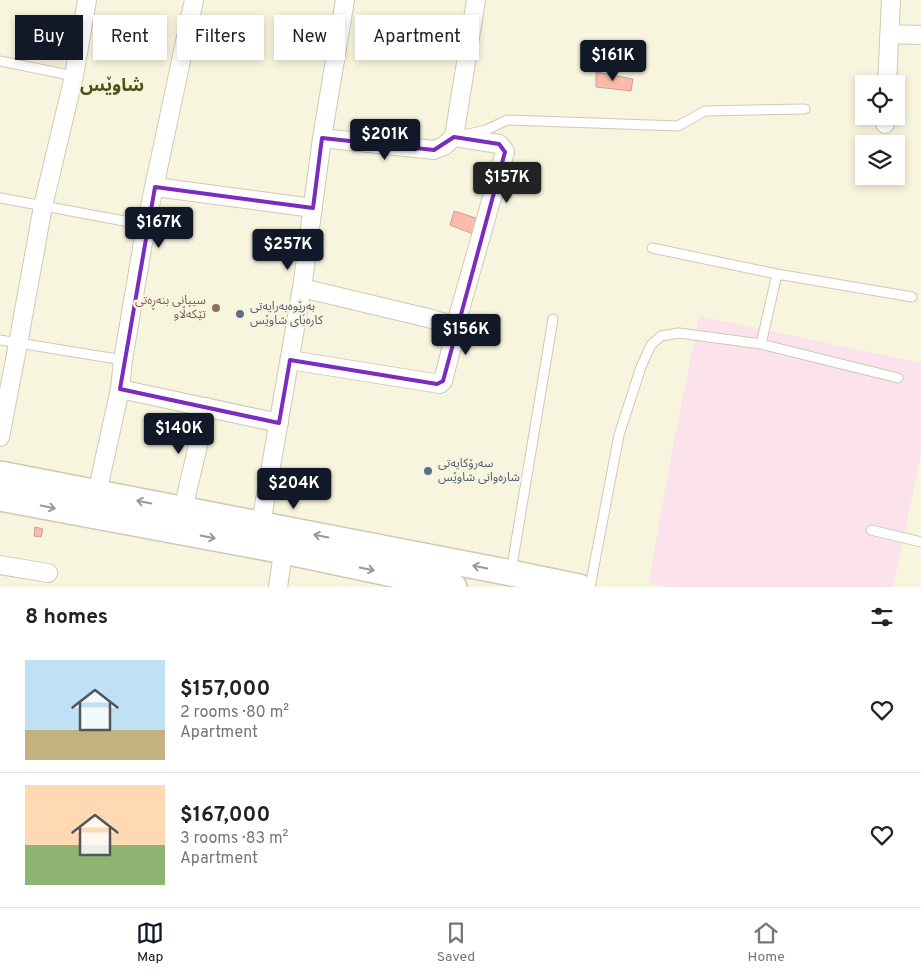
<!DOCTYPE html>
<html lang="en">
<head>
<meta charset="utf-8">
<style>
	:root { --surface:#fff; --page:#f2f2f2; --text:#222; --muted:#767676; --line:#e0e0e0; --accent:#111827 }
	body { margin:0; font-family:Overpass,"Noto Sans Arabic",sans-serif; background:var(--page); color:var(--text); height:100vh; display:flex; flex-direction:column; font-size:19px; white-space:nowrap }
	* { box-sizing:border-box; margin:0 }
	p { font-size:16px; color:var(--muted) }
	.icon { flex:none; width:28px; height:28px; fill:none; stroke:currentColor; stroke-width:2; stroke-linecap:round; stroke-linejoin:round }
	.map { position:relative; height:587px; overflow:hidden }
	.side { display:flex; flex-direction:column; background:var(--surface); flex:1 }
	.side>* { flex:none }
	.top-card { position:absolute; left:15px; top:15px; width:500px; height:45px; display:flex; gap:10px }
	.tools { position:absolute; left:855px; top:75px; display:grid; gap:10px }
	.tools a { display:grid; place-items:center; width:50px; height:50px; border-radius:0px; background:var(--surface); box-shadow:0 2px 8px #0003; font-size:25px }
	.price { position:absolute; translate:-50% -42px; padding:0 11px; border-radius:5px; background:var(--accent); color:#fff; font-size:16px; line-height:32px; filter:drop-shadow(0 1px 2px #0008) }
	.price::after { content:''; position:absolute; left:50%; top:30px; width:15px; height:11px; margin-left:-8px; background:inherit; clip-path:polygon(0 0,100% 0,50% 100%) }
	.price.on { background:#222; color:#fff }
	ul { padding:0; list-style:none }
	li { display:flex; align-items:center; gap:15px; height:125px; padding:0 25px }
	li+li { border-top:1px solid var(--line) }
	li span { display:grid; place-items:center; flex:none; width:140px; height:100px; border-radius:0px; color:#555 }
	li>.icon { margin-inline-start:auto }
	span .icon { width:60px; height:60px; fill:#fffc; stroke-width:1 }
	li b { font-size:21px }
	h2 { display:flex; justify-content:space-between; align-items:center; height:60px; padding:0 25px; font-size:21px }
	.pill { padding:0 18px; border-radius:0px; background:var(--surface); box-shadow:0 2px 8px #0003; font-size:18px; line-height:45px }
	.pill.on { background:var(--accent); color:#fff }
	.dock { display:flex; justify-content:space-around; align-items:center; height:70px; border-top:1px solid var(--line); background:var(--surface); font-size:14px; color:var(--muted) }
	.dock a { display:grid; justify-items:center; gap:2px }
	.dock .on { color:var(--accent) }
	.map>svg:first-child { display:block }
</style>
</head>
<body>
<div class="map">
<svg width="921" height="587" viewBox="0 0 921 587">
	<rect width="100%" height="100%" fill="#f8f5de"/>
	<!-- commercial -->
	<path fill="#fbe2ec" d="M699,316L921,363V455L893,587H667L649,583L669,467Z"/>
	<!-- building -->
	<path fill="#febaa8" stroke="#c0a7a1" d="M596,72L633,79L631,91L596,87Z
		M454,211L479,219L473,234L450,225Z
		M35,527L43,529L41,537L34,536Z"/>
	<g fill="none" stroke-linecap="round" stroke-linejoin="round">
		<defs>
			<path id="lane" d="M0,61L74,76
				M469,134L486,130L507,120L678,126L705,111L805,109
				M0,198L146,225
				M652,248L777,274
				M0,340L123,360
				M761,344L777,274L912,297
				M871,530L921,542
				M511,572L553,319
				M590,587L619,435L641,367L651,345L661,336L679,333L761,344L898,378"/>
			<path id="street" d="M890,34L921,35
				M887,84L891,0
				M885,124V116
				M454,137L499,144L502,147L505,152L455,327
				M322,138L434,150L444,146L454,137L476,0
				M155,187L313,208
				M290,360L440,384L443,381L456,330L452,325L428,318L302,288
				M120,389L279,423
				M0,437L18,344L43,206L74,76L87,0
				M97,493L120,389L123,360L146,225L194,0
				M183,509L207,407
				M259,535L302,288L322,138L345,0
				M0,565L48,573
				M278,587L285,540"/>
			<path id="secondary" d="M0,474L511,573L579,587
				M0,498L284,551L454,587"/>
		</defs>
		<!-- lane casing -->
		<use href="#lane" stroke="#cdcab4" stroke-width="11"/>
		<!-- street casing -->
		<use href="#street" stroke="#cdcab4" stroke-width="20"/>
		<!-- secondary casing -->
		<use href="#secondary" stroke="#cdcab4" stroke-width="28"/>
		<!-- lane -->
		<use href="#lane" stroke="#fff" stroke-width="9"/>
		<!-- street -->
		<use href="#street" stroke="#fff" stroke-width="18"/>
		<!-- secondary -->
		<use href="#secondary" stroke="#fff" stroke-width="25"/>
	</g>
	<!-- one-way arrows -->
	<defs><path id="oneway-shaft" d="M-6 0H5M1.5-3L5.5 0L1.5 3" fill="none" stroke-width="1.6" stroke-linecap="round" stroke-linejoin="round" transform="scale(1.25)"/></defs>
	<g stroke="#989894">
		<use href="#oneway-shaft" transform="translate(144 502) rotate(-169)"/>
		<use href="#oneway-shaft" transform="translate(48 507) rotate(11)"/>
		<use href="#oneway-shaft" transform="translate(321 536) rotate(-169)"/>
		<use href="#oneway-shaft" transform="translate(208 537) rotate(11)"/>
		<use href="#oneway-shaft" transform="translate(480 567) rotate(-169)"/>
		<use href="#oneway-shaft" transform="translate(367 569) rotate(12)"/>
	</g>
	<!-- marked area -->
	<path fill="none" stroke="#7b2cbf" stroke-width="4" stroke-linejoin="round" d="M454,137L499,144L505,152L443,381L437,384L290,360L279,423L120,389L155,187L313,208L322,138L434,150Z"/>
	<!-- markers -->
	<circle fill="#8d6e63" stroke="#f8f5de" stroke-width="2" cx="216" cy="308" r="5"/>
	<g fill="#5c6f8a" stroke="#f8f5de" stroke-width="2">
		<circle cx="240" cy="314" r="5"/>
		<circle cx="428" cy="471" r="5"/>
	</g>
	<g text-anchor="middle" dominant-baseline="central" stroke-width="4.5" stroke-linejoin="round" paint-order="stroke">
		<!-- education labels -->
		<g font-size="12" fill="#785e54" stroke="#f8f5de" text-anchor="end">
			<text x="206" y="301">سیپانی بنەڕەتی<tspan x="206" dy="14">تێکەڵاو</tspan></text>
		</g>
		<!-- service labels -->
		<g font-size="12" fill="#4e5e75" stroke="#f8f5de" text-anchor="start">
			<text x="250" y="307">بەڕێوەبەرایەتی<tspan x="250" dy="14">کارەبای شاوێس</tspan></text>
			<text x="438" y="464">سەرۆکایەتی<tspan x="438" dy="14">شارەوانی شاوێس</tspan></text>
		</g>
		<!-- district labels -->
		<g font-size="18" font-weight="bold" fill="#4e5218" stroke="#f8f5de">
			<text x="112" y="86">شاوێس</text>
		</g>
	</g>
</svg>
<div class="tools">
<a><svg class="icon" aria-label="locate" viewBox="0 0 24 24"><circle cx="12" cy="12" r="6"/><path d="M12 2v4M12 18v4M2 12h4M18 12h4"/></svg></a>
<a><svg class="icon" aria-label="layers" viewBox="0 0 24 24"><path d="M12 4l9 5-9 5-9-5zM3 14l9 5 9-5"/></svg></a>
</div>
<b class="price" style="left:613px;top:82px">$161K</b>
<b class="price" style="left:385px;top:161px">$201K</b>
<b class="price on" style="left:507px;top:204px">$157K</b>
<b class="price" style="left:159px;top:249px">$167K</b>
<b class="price" style="left:288px;top:271px">$257K</b>
<b class="price" style="left:466px;top:356px">$156K</b>
<b class="price" style="left:179px;top:455px">$140K</b>
<b class="price" style="left:294px;top:510px">$204K</b>
<div class="top-card">
<a class="pill on">Buy</a>
<a class="pill">Rent</a>
<a class="pill">Filters</a>
<a class="pill">New</a>
<a class="pill">Apartment</a>
</div>
</div>
<section class="side">
<h2>8 homes<svg class="icon" aria-label="filters" viewBox="0 0 24 24"><path d="M4 7h16M4 17h16"/><circle cx="9" cy="7" r="2"/><circle cx="15" cy="17" r="2"/></svg></h2>
<ul>
<li><span style="background:linear-gradient(#bfe0f5 70%,#c2b280 0)"><svg class="icon" aria-label="home" viewBox="0 0 24 24"><path d="M3 11l9-7 9 7M6 9v11h12V9"/></svg></span><div><b>$157,000</b><p>2 rooms · 80 m²</p><p>Apartment</p></div><svg class="icon" aria-label="heart" viewBox="0 0 24 24"><path d="M12 20l-8-8c-3-5 5-10 8-4 3-6 11-1 8 4z"/></svg></li>
<li><span style="background:linear-gradient(#ffd9b3 60%,#8fb573 0)"><svg class="icon" aria-label="home" viewBox="0 0 24 24"><path d="M3 11l9-7 9 7M6 9v11h12V9"/></svg></span><div><b>$167,000</b><p>3 rooms · 83 m²</p><p>Apartment</p></div><svg class="icon" aria-label="heart" viewBox="0 0 24 24"><path d="M12 20l-8-8c-3-5 5-10 8-4 3-6 11-1 8 4z"/></svg></li>
</ul>
</section>
<nav class="dock">
<a class="on"><svg class="icon" aria-label="map" viewBox="0 0 24 24"><path d="M3 6l6-2 6 2 6-2v14l-6 2-6-2-6 2zM9 4v14M15 6v14"/></svg>Map</a>
<a><svg class="icon" aria-label="saved" viewBox="0 0 24 24"><path d="M7 4h10v16l-5-4-5 4z"/></svg>Saved</a>
<a><svg class="icon" aria-label="home" viewBox="0 0 24 24"><path d="M3 11l9-7 9 7M6 9v11h12V9"/></svg>Home</a>
</nav>
</body>
</html>
